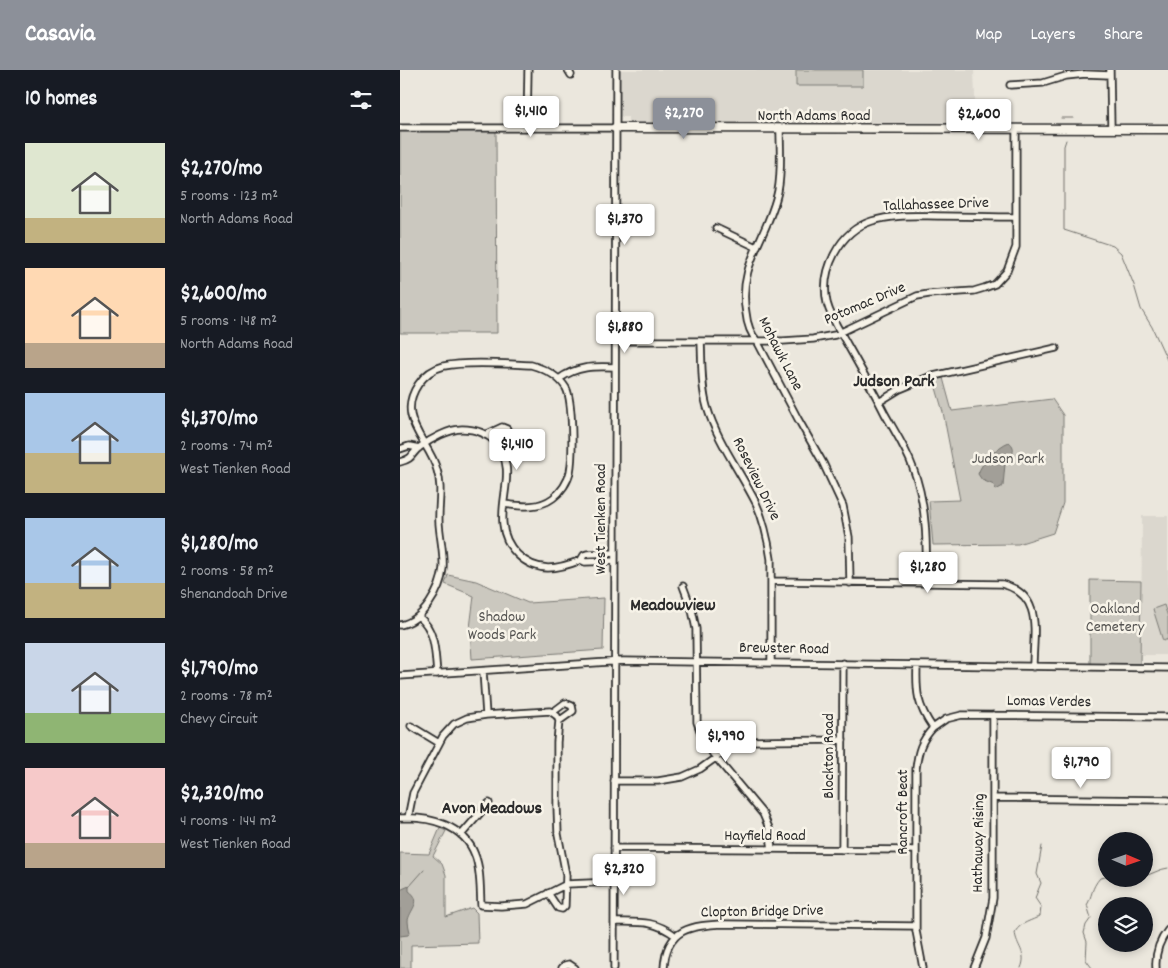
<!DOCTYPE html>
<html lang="en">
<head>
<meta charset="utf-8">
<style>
	:root { --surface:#171b24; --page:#20242c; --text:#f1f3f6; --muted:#9ea1a6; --accent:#8c9099 }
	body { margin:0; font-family:Dekko,sans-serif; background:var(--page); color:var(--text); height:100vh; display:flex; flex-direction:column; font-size:19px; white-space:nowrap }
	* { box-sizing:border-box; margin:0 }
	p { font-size:16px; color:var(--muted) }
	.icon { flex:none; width:28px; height:28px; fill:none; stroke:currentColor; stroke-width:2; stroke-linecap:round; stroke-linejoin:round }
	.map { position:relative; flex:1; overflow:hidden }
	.sheet { display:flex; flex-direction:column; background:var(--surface); width:400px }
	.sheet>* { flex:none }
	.needle { width:32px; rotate:92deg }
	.buttons { position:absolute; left:698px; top:762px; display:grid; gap:10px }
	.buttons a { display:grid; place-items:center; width:55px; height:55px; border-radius:50%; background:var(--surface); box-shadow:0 2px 8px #0003; font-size:25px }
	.price { position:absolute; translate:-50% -42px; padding:0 11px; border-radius:5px; background:#fff; color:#222; font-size:16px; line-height:32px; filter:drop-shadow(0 1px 2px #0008) }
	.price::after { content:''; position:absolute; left:50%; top:30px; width:15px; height:11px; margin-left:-8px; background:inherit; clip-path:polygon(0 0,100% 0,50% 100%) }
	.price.current { background:var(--accent); color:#fff }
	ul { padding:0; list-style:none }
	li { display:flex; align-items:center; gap:15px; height:125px; padding:0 25px }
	li span { display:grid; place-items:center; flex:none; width:140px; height:100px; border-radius:0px; color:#555 }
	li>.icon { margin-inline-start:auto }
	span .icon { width:60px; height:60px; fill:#fffc; stroke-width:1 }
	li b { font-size:21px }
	h2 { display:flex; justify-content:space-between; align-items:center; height:60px; padding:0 25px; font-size:21px }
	header { display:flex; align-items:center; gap:30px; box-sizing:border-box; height:70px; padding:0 25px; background:var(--accent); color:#fff }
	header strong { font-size:24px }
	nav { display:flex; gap:28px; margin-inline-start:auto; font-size:18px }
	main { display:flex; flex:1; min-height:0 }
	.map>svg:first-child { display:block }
</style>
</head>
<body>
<header>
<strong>Casavia</strong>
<nav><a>Map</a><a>Layers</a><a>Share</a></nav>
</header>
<main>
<section class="sheet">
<h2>10 homes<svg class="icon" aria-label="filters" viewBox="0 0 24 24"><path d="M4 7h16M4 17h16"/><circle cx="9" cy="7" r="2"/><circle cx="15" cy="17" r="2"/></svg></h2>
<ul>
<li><span style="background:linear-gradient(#dfe7d0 75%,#c2b280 0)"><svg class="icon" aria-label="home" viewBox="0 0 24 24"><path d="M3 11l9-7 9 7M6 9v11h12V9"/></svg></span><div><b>$2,270/mo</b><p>5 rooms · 123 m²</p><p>North Adams Road</p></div></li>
<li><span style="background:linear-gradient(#ffd9b3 75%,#b9a48a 0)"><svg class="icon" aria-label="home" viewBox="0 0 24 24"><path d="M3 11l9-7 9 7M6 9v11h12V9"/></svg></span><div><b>$2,600/mo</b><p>5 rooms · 148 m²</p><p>North Adams Road</p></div></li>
<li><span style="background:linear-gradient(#a9c7e8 60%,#c2b280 0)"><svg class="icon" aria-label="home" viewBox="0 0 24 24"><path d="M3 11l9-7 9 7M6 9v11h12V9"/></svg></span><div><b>$1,370/mo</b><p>2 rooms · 74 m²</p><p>West Tienken Road</p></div></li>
<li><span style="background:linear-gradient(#a9c7e8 65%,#c2b280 0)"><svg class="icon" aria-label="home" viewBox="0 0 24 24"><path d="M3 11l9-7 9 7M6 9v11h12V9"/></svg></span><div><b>$1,280/mo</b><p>2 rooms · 58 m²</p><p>Shenandoah Drive</p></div></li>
<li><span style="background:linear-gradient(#c9d6e8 70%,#8fb573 0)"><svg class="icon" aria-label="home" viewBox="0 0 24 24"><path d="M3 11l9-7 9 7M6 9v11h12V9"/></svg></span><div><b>$1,790/mo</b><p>2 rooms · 78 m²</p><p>Chevy Circuit</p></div></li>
<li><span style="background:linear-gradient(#f6c9c9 75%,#b9a48a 0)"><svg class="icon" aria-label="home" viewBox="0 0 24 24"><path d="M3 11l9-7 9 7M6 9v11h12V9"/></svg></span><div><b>$2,320/mo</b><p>4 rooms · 144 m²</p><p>West Tienken Road</p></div></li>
</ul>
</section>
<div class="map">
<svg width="768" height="898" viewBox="0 0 768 898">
	<rect width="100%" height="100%" fill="#ebe7dd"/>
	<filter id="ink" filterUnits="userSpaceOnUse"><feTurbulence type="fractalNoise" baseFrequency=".02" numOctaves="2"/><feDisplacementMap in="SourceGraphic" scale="10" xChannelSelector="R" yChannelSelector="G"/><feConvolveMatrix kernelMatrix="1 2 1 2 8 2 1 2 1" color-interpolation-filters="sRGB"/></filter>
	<g filter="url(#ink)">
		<!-- built -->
		<path fill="#dbd7ce" d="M219,0H574L576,54L497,56L228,55V47H219Z
			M742,446H768V585H741Z"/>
		<!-- green -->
		<path fill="#cbc8bf" stroke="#7b7a75" d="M396,0H463V16H396Z
			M0,60L96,61L97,263H0Z
			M543,308L552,341L652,329L663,345V433L653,463L618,474L533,475L529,431L560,430L543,342L534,311Z
			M48,505L76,511L128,533L204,528L203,580L72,589L70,558L74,526L45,514Z
			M690,510L741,511L740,595H690Z
			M764,535L768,547V569L763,571L753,539Z
			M40,758L46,761L33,786L42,794L46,805V847L72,838L77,843L78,873L11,875V898H0V783L29,784Z"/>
		<!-- water -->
		<path fill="#a29f98" stroke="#72716c" d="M609,372C618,379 611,387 605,394L603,416L596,420L594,415L582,410L578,404C581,393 598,376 609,372Z
			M9,816V821C23,831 11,838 8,850C8,854 9,858 10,862L8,865L0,866V820Z"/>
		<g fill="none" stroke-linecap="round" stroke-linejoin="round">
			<!-- stream -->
			<path stroke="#72716c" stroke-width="1" d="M661,48H673
				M666,70L664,76V160L713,176L721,183L734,215L741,239L752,257L768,292
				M744,806C753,804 759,799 768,798
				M9,817L24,800
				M621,898C628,883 616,876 615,862C621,852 632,851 640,846L641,837L635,828L641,813L637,804L642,776
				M692,898L686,890L687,872L684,863L686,855L691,848L687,835C692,827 691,818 700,808L706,807"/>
			<defs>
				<path id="minor" d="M168,0L171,5
					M710,0L711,59
					M610,15L643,13L666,6L685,4L710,5
					M0,58H215
					M127,58L128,0
					M380,60C380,80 382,101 378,121C369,165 337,195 346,243C347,253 350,263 357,271L398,349L423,393L443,436L449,467L450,513
					M316,158L356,177
					M215,271H383L413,269L435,265L517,226L529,224L574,221L584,218L595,214L607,201L616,177V60
					M301,271C302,293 301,316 307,337C317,371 340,401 356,433C364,451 368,469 371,489V592
					M159,309C177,296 194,296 215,297
					M479,332L500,319L529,307L656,278
					M85,365L102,357L107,359L108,364L99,377
					M0,379L9,376L19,378
					M0,392C15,388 10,384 20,377C31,369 49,359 62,359C75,359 87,363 96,373C117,399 100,425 103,454C105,477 124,497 148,498C159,498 171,494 181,490
					M214,491L185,492L181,490L184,485L187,484L214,483
					M371,511L602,514C644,525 633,563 633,597
					M526,513C527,474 527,435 513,398C506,378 495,362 485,344C473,320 460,297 447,274C440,261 431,248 427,233C420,201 439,161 472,151C494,144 517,146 540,146C565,146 590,147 615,147
					M283,516L292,540L296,559L297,652L302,666L313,684L363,744L369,758L372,779
					M19,547C36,560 35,584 37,604
					M0,555C23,551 41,520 43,498C44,483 40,468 39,453C38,435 43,418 37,400C32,380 15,365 11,345C7,324 23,301 44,296C66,291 107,294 131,295C145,299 158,305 166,318C173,331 173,387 170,402C168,412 161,422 153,428C138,439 121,436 104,434
					M517,595C516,622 517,635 533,658C521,671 518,681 516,699V861L523,898
					M0,606L223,591L768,598
					M153,642L165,633L172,636L173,641L159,651
					M86,645L150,641L157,646L159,651L157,672V736L158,764L166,805L165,836L162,839L158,838L148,823
					M11,656L39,673
					M533,658L546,649L562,645L768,647
					M214,711H258L282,707L300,699L328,679L348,671L443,670
					M594,728L768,730
					M0,748C29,746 64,755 75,785C81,800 80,819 81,835L101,836L127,834L167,814L214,812
					M8,748L13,723L43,666L54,654L67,648L86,645L83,601
					M61,765L89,733
					M214,778L516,780
					M442,780L443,593
					M214,852C240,852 254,850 276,866
					M162,898L165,895L169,894L175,898
					M214,898L216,0
					M264,898C266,858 292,855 325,854L516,856
					M574,898L586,868L593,828V645
					M756,898C755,884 759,871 768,860"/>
				<path id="major" d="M215,58L768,59"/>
			</defs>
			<!-- minor casing -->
			<use href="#minor" stroke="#2b2b2b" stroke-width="9"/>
			<!-- major casing -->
			<use href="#major" stroke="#2b2b2b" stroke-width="11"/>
			<!-- minor -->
			<use href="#minor" stroke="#f7f3e8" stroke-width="5.5"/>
			<!-- major -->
			<use href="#major" stroke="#f7f3e8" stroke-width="8"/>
		</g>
	</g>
	<g text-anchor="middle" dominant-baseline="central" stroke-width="5" stroke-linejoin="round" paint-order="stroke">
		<!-- street labels -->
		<g font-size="16" fill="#2b2b2b" stroke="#f7f3e8">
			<text x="414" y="46">North Adams Road</text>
			<text transform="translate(536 135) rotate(-2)">Tallahassee Drive</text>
			<text transform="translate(465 234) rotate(-23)">Potomac Drive</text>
			<text transform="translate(380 284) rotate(63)">Mohawk Lane</text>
			<text transform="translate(356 409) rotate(64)">Roseview Drive</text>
			<text transform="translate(201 449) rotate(-90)">West Tienken Road</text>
			<text transform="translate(384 579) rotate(1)">Brewster Road</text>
			<text transform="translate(649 632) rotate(1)">Lomas Verdes</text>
			<text transform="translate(429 686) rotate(-90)">Blockton Road</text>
			<text transform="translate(503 742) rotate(-90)">Rancroft Beat</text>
			<text x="365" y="766">Hayfield Road</text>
			<text transform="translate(579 773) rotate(-89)">Hathaway Rising</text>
			<text transform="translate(362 842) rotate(-1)">Clopton Bridge Drive</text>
		</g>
		<!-- park labels -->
		<g font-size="16" fill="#535250" stroke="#f7f3e8">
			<text x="608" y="389">Judson Park</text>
			<text x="715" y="539">Oakland<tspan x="715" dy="18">Cemetery</tspan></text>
			<text x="102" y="547">Shadow<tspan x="102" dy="18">Woods Park</tspan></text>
		</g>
		<!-- neighbourhood labels -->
		<g font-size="18" font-weight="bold" fill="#2b2b2b" stroke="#f7f3e8">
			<text x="494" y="312">Judson Park</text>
			<text x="273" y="536">Meadowview</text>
			<text x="92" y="739">Avon Meadows</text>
		</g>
	</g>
</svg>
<div class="buttons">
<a><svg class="needle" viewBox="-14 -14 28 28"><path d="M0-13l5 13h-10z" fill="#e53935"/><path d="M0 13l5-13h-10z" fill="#9ea1a6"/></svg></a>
<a><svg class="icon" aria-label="layers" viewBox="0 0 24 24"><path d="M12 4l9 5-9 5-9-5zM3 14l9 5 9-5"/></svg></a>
</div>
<b class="price" style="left:131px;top:68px">$1,410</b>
<b class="price current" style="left:284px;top:70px">$2,270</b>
<b class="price" style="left:579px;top:71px">$2,600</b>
<b class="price" style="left:225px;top:176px">$1,370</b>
<b class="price" style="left:225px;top:284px">$1,880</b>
<b class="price" style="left:117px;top:401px">$1,410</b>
<b class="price" style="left:528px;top:524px">$1,280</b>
<b class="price" style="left:326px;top:693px">$1,990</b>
<b class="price" style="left:681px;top:719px">$1,790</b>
<b class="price" style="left:224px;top:826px">$2,320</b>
</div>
</main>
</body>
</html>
